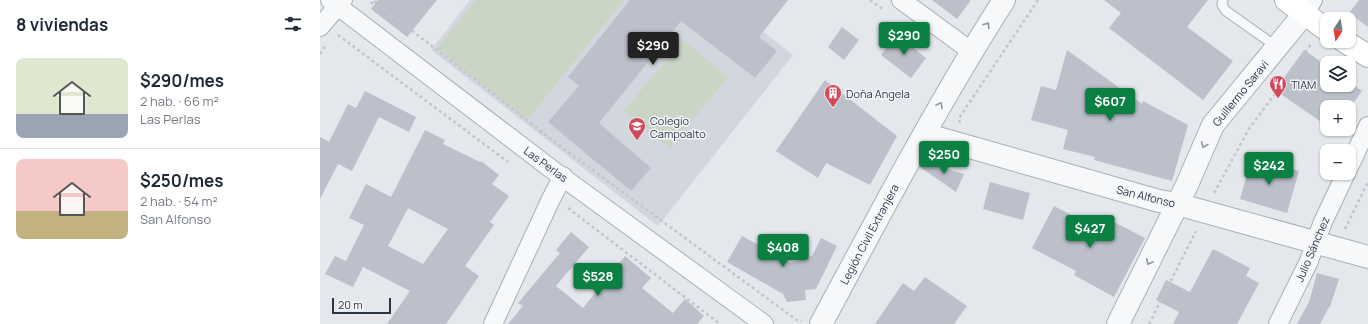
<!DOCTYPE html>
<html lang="es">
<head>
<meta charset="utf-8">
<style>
	:root { --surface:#fff; --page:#f6f6f7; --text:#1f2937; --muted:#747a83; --line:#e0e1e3; --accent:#0b8043 }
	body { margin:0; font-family:Manrope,sans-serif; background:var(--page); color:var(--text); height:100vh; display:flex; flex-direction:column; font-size:15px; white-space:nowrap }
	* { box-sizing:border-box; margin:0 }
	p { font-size:13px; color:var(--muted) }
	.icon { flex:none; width:22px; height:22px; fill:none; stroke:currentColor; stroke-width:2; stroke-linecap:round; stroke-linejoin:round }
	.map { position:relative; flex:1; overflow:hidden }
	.details { display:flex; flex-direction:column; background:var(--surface); width:320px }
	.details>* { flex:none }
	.needle { width:26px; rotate:192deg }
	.controls { position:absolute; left:1000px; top:12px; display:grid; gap:8px }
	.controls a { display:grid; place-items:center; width:36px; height:36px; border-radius:8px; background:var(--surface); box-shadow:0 1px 3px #0004; font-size:20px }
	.scale { position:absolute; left:12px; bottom:10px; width:59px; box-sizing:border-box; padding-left:4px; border:2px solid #2b3445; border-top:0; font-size:11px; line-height:14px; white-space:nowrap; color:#2b3445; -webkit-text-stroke:3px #f4f6f9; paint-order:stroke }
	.price { position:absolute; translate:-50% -34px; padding:0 9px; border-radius:4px; background:var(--accent); color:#fff; font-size:13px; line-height:26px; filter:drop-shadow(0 1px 2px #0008) }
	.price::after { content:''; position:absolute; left:50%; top:24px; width:12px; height:9px; margin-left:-6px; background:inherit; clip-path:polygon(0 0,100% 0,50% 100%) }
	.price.on { background:#222; color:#fff }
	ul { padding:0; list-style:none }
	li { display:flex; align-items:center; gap:12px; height:100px; padding:0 16px }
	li+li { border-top:1px solid var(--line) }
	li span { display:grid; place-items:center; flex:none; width:112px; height:80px; border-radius:8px; color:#555 }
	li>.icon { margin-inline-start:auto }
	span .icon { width:48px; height:48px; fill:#fffc; stroke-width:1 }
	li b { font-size:17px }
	h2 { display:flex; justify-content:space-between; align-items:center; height:48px; padding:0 16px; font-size:17px }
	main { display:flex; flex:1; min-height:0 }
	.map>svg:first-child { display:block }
</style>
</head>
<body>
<main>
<section class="details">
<h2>8 viviendas<svg class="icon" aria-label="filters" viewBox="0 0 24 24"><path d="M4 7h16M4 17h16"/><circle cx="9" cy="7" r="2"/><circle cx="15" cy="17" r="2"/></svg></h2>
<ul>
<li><span style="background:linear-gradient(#dfe7d0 70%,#9aa5b1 0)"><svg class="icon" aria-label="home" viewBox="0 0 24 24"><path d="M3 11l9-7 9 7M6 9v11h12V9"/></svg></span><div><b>$290/mes</b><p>2 hab. · 66 m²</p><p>Las Perlas</p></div></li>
<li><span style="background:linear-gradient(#f6c9c9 65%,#c2b280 0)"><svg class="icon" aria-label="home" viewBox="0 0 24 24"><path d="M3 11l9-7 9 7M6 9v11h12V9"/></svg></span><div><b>$250/mes</b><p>2 hab. · 54 m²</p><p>San Alfonso</p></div></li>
</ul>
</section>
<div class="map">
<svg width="1048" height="324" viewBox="0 0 1048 324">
	<rect width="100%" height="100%" fill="#e4e7ec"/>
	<!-- built -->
	<path fill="#d2d6de" d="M150,0H402L473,55L338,226L111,50Z"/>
	<!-- green -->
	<path fill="#c9d6c5" d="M156,0H304L207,120L117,48Z
		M363,40L408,77L350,148L304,111Z"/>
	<!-- building -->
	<path fill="#bbc0ca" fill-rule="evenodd" d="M58,0H117L87,37L51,9Z
		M310,0H468L439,37L457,51L435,78L361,21L279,123L331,168L311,191L228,122L259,86L248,77Z
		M612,0H651L637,19Z
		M784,0H888L867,27L913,61L883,100L789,28L801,13Z
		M1039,0H1048V27L1029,13Z
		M522,27L539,40L524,60L508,47Z
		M577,35L606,58L591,78L561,55Z
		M747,50L822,104L823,101L868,125L852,181L774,160L775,157L743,149L748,130L711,120L721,86L736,90Z
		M984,50L1007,66V85H1029V81L1042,91L1029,109V107H1007V126L955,90Z
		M505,80L577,136L550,185L506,163L498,178L456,151Z
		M45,91L96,117L89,132L59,117L32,171L18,164L0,199V137L9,142L28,104L36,108Z
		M105,130L125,140L123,144L160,162L161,161L179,175L172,184L189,196L170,222L174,225L145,266L159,276L126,324H67L90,291L43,267L33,287L5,274L15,256L26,261L44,225L29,218L46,184L71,197ZM88,208L128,229L103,264L68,246Z
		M932,157L961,169L963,166L979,171L967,213L920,199Z
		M603,162L644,174L636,192L600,167Z
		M670,182L710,193L703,220L663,209Z
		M734,206L778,229L784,217L825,238L794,297L754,275L756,271L712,248Z
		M251,232L269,247L236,286L263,308L305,256L331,278L322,288L353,313L365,299L384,316L377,324H188L203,306L198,303L240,253L236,250Z
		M422,236L471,263L492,256L501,238L517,246L496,289L485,290L486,300L467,302L463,294L407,262Z
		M893,249L930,268L926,276L939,283L917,324H853L859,312L836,300L846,280L870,292Z
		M997,273L1019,279L1010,307H1009L1000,324H977L989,302Z
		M605,277L647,306L634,324H555L583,283L594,291Z"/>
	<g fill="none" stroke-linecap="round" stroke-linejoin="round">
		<defs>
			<path id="service" d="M903,0L902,5L906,11L957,47"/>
			<path id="minor" d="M10,0L230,168L444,324
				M581,0L651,51
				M984,14L993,0
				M0,27L23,0
				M1029,167L1048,126
				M173,324L231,199L243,176
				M958,324L989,261L1002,224L1026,173"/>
			<path id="tertiary" d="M604,134L839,201L857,204L1048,257
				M501,324C560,214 617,105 684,0
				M798,324L866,187L893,125L984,14"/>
			<path id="secondary" d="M966,0L1007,30
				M1024,41L1048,56"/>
		</defs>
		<!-- service casing -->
		<use href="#service" stroke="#a9aeb7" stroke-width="11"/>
		<!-- minor casing -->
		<use href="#minor" stroke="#a9aeb7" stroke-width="20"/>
		<!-- tertiary casing -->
		<use href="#tertiary" stroke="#a9aeb7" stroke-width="24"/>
		<!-- secondary casing -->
		<use href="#secondary" stroke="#a9aeb7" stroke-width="24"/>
		<!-- path -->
		<path stroke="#c2c5cb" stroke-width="2.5" stroke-dasharray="3 3" stroke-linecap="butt" d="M550,0L564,10
			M54,1L244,149L478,321H482
			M51,4L54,1
			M18,35L188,162
			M0,54L6,45
			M640,123L639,118L718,0
			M894,193L929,129L992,43
			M248,208L400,324
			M1025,229L1048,182
			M829,324L876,231"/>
		<!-- service -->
		<use href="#service" stroke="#f7f8fa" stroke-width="9"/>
		<!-- minor -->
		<use href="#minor" stroke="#f7f8fa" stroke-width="18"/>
		<!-- tertiary -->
		<use href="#tertiary" stroke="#f7f8fa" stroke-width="22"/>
		<!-- secondary -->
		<use href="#secondary" stroke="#fff" stroke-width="22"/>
	</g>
	<!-- one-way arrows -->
	<defs><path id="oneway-chevron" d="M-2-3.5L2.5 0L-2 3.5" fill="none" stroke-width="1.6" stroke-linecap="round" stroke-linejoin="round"/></defs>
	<g stroke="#9196a0">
		<use href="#oneway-chevron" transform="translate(667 25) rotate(-58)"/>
		<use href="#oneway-chevron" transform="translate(620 105) rotate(-60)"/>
		<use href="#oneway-chevron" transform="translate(884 145) rotate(113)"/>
		<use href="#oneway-chevron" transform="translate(829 262) rotate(116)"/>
	</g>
	<!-- icons -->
	<defs>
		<symbol id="restaurant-pin" viewBox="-11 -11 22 30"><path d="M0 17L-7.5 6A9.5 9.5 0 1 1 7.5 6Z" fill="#d1495b" stroke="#f4f6f9"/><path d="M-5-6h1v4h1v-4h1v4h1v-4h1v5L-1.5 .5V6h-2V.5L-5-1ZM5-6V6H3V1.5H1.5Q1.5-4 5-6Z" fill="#fff"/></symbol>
		<symbol id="building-pin" viewBox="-11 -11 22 30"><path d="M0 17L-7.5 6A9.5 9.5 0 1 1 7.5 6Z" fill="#d1495b" stroke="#f4f6f9"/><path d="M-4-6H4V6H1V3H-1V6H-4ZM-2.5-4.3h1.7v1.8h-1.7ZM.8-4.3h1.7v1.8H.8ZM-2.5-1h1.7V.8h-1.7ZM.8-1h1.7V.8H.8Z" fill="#fff"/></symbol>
		<symbol id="school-pin" viewBox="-11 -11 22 30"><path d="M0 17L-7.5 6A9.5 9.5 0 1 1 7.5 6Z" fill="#d1495b" stroke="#f4f6f9"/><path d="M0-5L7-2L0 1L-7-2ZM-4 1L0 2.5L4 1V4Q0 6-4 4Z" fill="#fff"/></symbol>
	</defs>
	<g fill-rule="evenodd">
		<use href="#restaurant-pin" x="948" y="74" width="20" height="27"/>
		<use href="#building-pin" x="503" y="83" width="20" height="27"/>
		<use href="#school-pin" x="307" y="116" width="20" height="27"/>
	</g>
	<g text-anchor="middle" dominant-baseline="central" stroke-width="3" stroke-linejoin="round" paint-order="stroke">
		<!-- poi labels -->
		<g font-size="11" fill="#2b3445" stroke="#f4f6f9" text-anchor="start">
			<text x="971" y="84">TIAM</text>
			<text x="526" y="93">Doña Angela</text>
			<text x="330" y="120">Colegio<tspan x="330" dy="13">Campoalto</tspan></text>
		</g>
		<!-- street labels -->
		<g font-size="11" fill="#2b3445" stroke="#f4f6f9">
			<text transform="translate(920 93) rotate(-51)">Guillermo Saravi</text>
			<text transform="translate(226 164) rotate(36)">Las Perlas</text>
			<text transform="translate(826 196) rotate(14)">San Alfonso</text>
			<text transform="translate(549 234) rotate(-62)">Legión Civil Extranjera</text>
			<text transform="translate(992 249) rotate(-67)">Julio Sánchez</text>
		</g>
	</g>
</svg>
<div class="controls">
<a><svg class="needle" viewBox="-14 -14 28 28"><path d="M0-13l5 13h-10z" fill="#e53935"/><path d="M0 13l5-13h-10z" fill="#747a83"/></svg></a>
<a><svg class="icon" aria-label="layers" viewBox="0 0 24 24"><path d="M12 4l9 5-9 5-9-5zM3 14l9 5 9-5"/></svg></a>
<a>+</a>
<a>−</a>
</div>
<div class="scale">20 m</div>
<b class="price" style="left:584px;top:56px">$290</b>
<b class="price on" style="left:333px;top:66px">$290</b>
<b class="price" style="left:790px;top:122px">$607</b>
<b class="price" style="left:624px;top:175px">$250</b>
<b class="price" style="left:949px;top:186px">$242</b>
<b class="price" style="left:770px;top:249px">$427</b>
<b class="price" style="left:463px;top:268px">$408</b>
<b class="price" style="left:278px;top:297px">$528</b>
</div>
</main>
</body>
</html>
